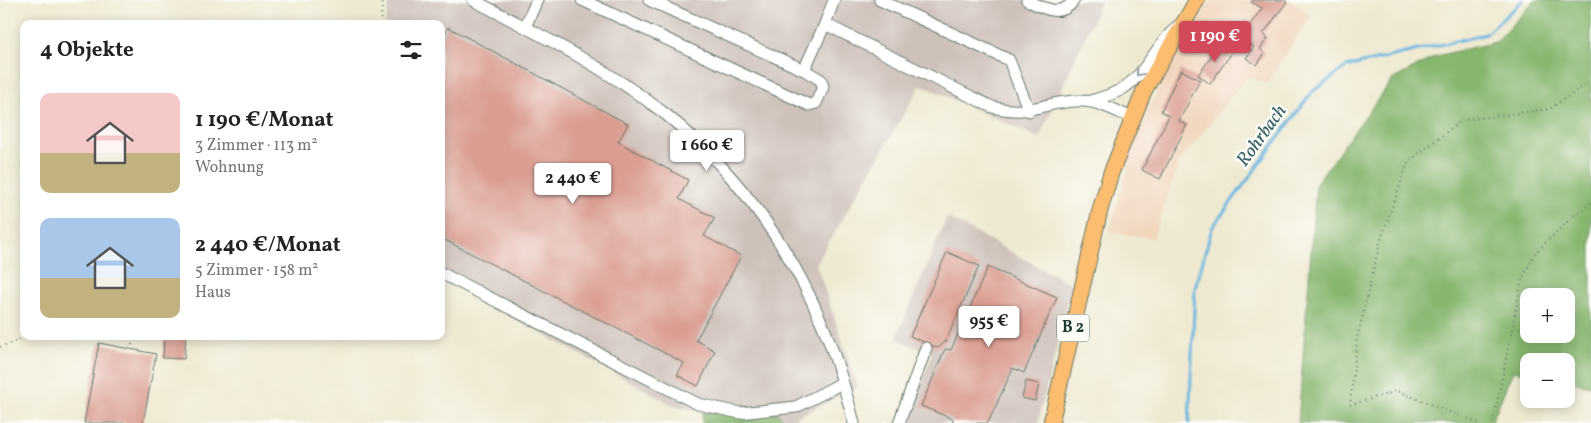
<!DOCTYPE html>
<html lang="de">
<head>
<meta charset="utf-8">
<style>
	:root { --surface:#fff; --page:#f6f6f6; --text:#222; --muted:#767676; --accent:#d1495b }
	body { margin:0; font-family:Vollkorn,serif; background:var(--page); color:var(--text); height:100vh; display:flex; flex-direction:column; font-size:19px; white-space:nowrap }
	* { box-sizing:border-box; margin:0 }
	p { font-size:16px; color:var(--muted) }
	.icon { flex:none; width:28px; height:28px; fill:none; stroke:currentColor; stroke-width:2; stroke-linecap:round; stroke-linejoin:round }
	.map { position:relative; flex:1; overflow:hidden }
	.details { position:absolute; left:20px; top:20px; width:425px; height:320px; display:flex; flex-direction:column; background:var(--surface); border-radius:10px; box-shadow:0 2px 12px #0003 }
	.details>* { flex:none }
	.fabs { position:absolute; left:1520px; top:288px; display:grid; gap:10px }
	.fabs a { display:grid; place-items:center; width:55px; height:55px; border-radius:10px; background:var(--surface); box-shadow:0 2px 12px #0003; font-size:25px }
	.price { position:absolute; translate:-50% -42px; padding:0 11px; border-radius:5px; background:#fff; color:#222; font-size:16px; line-height:32px; filter:drop-shadow(0 1px 2px #0008) }
	.price::after { content:''; position:absolute; left:50%; top:30px; width:15px; height:11px; margin-left:-8px; background:inherit; clip-path:polygon(0 0,100% 0,50% 100%) }
	.price.selected { background:var(--accent); color:#fff }
	ul { padding:0; list-style:none }
	li { display:flex; align-items:center; gap:15px; height:125px; padding:0 20px }
	li span { display:grid; place-items:center; flex:none; width:140px; height:100px; border-radius:10px; color:#555 }
	li>.icon { margin-inline-start:auto }
	span .icon { width:60px; height:60px; fill:#fffc; stroke-width:1 }
	li b { font-size:21px }
	h2 { display:flex; justify-content:space-between; align-items:center; height:60px; padding:0 20px; font-size:21px }
	.map>svg:first-child { display:block }
</style>
</head>
<body>
<div class="map">
<svg width="1591" height="423" viewBox="0 0 1591 423">
	<rect width="100%" height="100%" fill="#fdfcf7"/>
	<filter id="ink" filterUnits="userSpaceOnUse"><feTurbulence type="fractalNoise" baseFrequency=".02" numOctaves="2"/><feDisplacementMap in="SourceGraphic" scale="10" xChannelSelector="R" yChannelSelector="G"/><feConvolveMatrix kernelMatrix="1 2 1 2 8 2 1 2 1" color-interpolation-filters="sRGB"/></filter>
	<filter id="wash" filterUnits="userSpaceOnUse"><feTurbulence type="fractalNoise" baseFrequency=".0096" numOctaves="4" result="noise"/><feDisplacementMap in="SourceGraphic" scale="20" xChannelSelector="R" yChannelSelector="G"/><feGaussianBlur stdDeviation="1.12" result="paint"/><feColorMatrix in="noise" values="0 0 0 0 0 0 0 0 0 0 0 0 0 0 0 0 0 1.4 0 .05"/><feComposite in="paint" operator="in"/></filter>
	<g filter="url(#wash)">
		<rect width="100%" height="100%" fill="#eee9d0"/>
		<!-- built -->
		<path fill="#f1d5bd" d="M1212,0H1291L1311,16L1267,84L1247,77L1180,161L1153,238L1109,232L1138,132L1173,58Z"/>
		<!-- industrial -->
		<path fill="#cec1ba" d="M390,0H1102L1039,138L921,85L816,264L858,387L787,422L777,413L745,416L677,407L441,279V24H385Z
			M947,217L1072,285L1038,423H907L932,354L896,339Z"/>
		<!-- forest -->
		<path fill="#87b66e" stroke="#537a51" fill-rule="evenodd" d="M1535,0H1591V386L1566,381V361H1529V374L1513,371L1491,423H1298L1316,183L1392,80L1436,56L1496,42ZM1529,296H1566V334H1529Z
			M703,412L745,416L777,413L787,423H702Z"/>
		<g fill="none" stroke-linecap="round" stroke-linejoin="round">
			<!-- stream -->
			<path stroke="#68b6e2" stroke-width="3" d="M1189,423L1195,288L1212,228L1312,92L1346,67L1486,34L1523,0"/>
		</g>
		<g id="blocks">
			<!-- building -->
			<path fill="#da9d92" d="M1253,0H1284L1287,2L1263,34L1268,38L1260,49L1265,53L1257,65L1246,58L1254,47L1241,37L1262,8L1251,2Z
				M448,27L628,124L618,142L688,180L679,199L715,218L704,236L741,256L696,340L715,351L698,386L677,375L684,363L441,238V40Z
				M1221,43L1233,51L1210,84L1198,75Z
				M1181,70L1200,80L1179,121L1187,125L1160,179L1142,170L1169,116L1161,111Z
				M947,252L979,266L946,341L938,348L910,336Z
				M988,267L1057,297L1024,373L1013,368L988,423H952L953,419L921,406L945,349L951,350Z
				M164,336H186L184,359L163,358Z
				M99,343L156,354L143,423H84Z
				M1026,381L1039,384L1035,401L1022,398Z"/>
		</g>
	</g>
	<g filter="url(#ink)">
		<use href="#blocks" fill-opacity="0" stroke="#67796b" stroke-width="1"/>
		<g fill="none" stroke-linecap="round" stroke-linejoin="round">
			<defs>
				<path id="minor" d="M473,0C539,34 605,67 664,113C730,165 787,241 820,319C835,352 845,388 854,423
					M582,0L809,105L816,103L823,87L821,80L804,70
					M649,0L804,70L825,24
					M834,0L825,24L992,107C1032,117 1046,100 1081,101C1099,101 1116,111 1132,118
					M880,0L1009,60L1029,111
					M1027,0C1043,8 1061,19 1074,0
					M525,27L537,0
					M1090,101C1101,98 1112,95 1122,89C1146,75 1157,43 1179,25
					M441,273L698,404L740,413L796,407L842,383
					M899,423L926,348"/>
				<path id="major" d="M1051,423L1100,210L1111,173L1144,91L1197,0"/>
			</defs>
			<!-- minor casing -->
			<use href="#minor" stroke="#67796b" stroke-width="13"/>
			<!-- major casing -->
			<use href="#major" stroke="#67796b" stroke-width="17"/>
			<!-- path -->
			<path stroke="#67796b" stroke-width="2" stroke-dasharray="1 4" stroke-linecap="butt" d="M380,24L383,0
				M132,345L133,336
				M0,347L30,336
				M1478,423L1397,391L1350,405L1357,339L1380,242L1408,162L1462,120L1549,109L1591,81
				M1493,423L1522,279L1535,253L1571,218L1591,203"/>
			<!-- minor -->
			<use href="#minor" stroke="#fff" stroke-width="11"/>
			<!-- major -->
			<use href="#major" stroke="#fcbd6f" stroke-width="15"/>
		</g>
		<!-- one-way arrows -->
		<defs><path id="oneway-chevron" d="M-2-3.5L2.5 0L-2 3.5" fill="none" stroke-width="1.6" stroke-linecap="round" stroke-linejoin="round" transform="scale(1.25)"/></defs>
		<use stroke="#8f9e9a" href="#oneway-chevron" transform="translate(1139 73) rotate(130)"/>
	</g>
	<g text-anchor="middle" dominant-baseline="central" stroke-width="5" stroke-linejoin="round" paint-order="stroke">
		<!-- shield labels -->
		<rect fill="#fdfcf7" stroke="#62766e" stroke-width="1" x="1057" y="314.5" width="32" height="27" rx="4"/>
		<g font-size="16" font-weight="bold" fill="#1f3d34">
			<text x="1073" y="328">B 2</text>
		</g>
		<!-- water labels -->
		<g font-size="19" font-style="italic" fill="#356168" stroke="#fdfcf7">
			<text transform="translate(1262 136) rotate(-54)">Rohrbach</text>
		</g>
	</g>
</svg>
<div class="fabs">
<a>+</a>
<a>−</a>
</div>
<b class="price selected" style="left:1215px;top:63px">1 190 €</b>
<b class="price" style="left:707px;top:172px">1 660 €</b>
<b class="price" style="left:573px;top:205px">2 440 €</b>
<b class="price" style="left:989px;top:348px">955 €</b>
<section class="details">
<h2>4 Objekte<svg class="icon" aria-label="filters" viewBox="0 0 24 24"><path d="M4 7h16M4 17h16"/><circle cx="9" cy="7" r="2"/><circle cx="15" cy="17" r="2"/></svg></h2>
<ul>
<li><span style="background:linear-gradient(#f6c9c9 60%,#c2b280 0)"><svg class="icon" aria-label="home" viewBox="0 0 24 24"><path d="M3 11l9-7 9 7M6 9v11h12V9"/></svg></span><div><b>1 190 €/Monat</b><p>3 Zimmer · 113 m²</p><p>Wohnung</p></div></li>
<li><span style="background:linear-gradient(#a9c7e8 60%,#c2b280 0)"><svg class="icon" aria-label="home" viewBox="0 0 24 24"><path d="M3 11l9-7 9 7M6 9v11h12V9"/></svg></span><div><b>2 440 €/Monat</b><p>5 Zimmer · 158 m²</p><p>Haus</p></div></li>
</ul>
</section>
</div>
</body>
</html>
